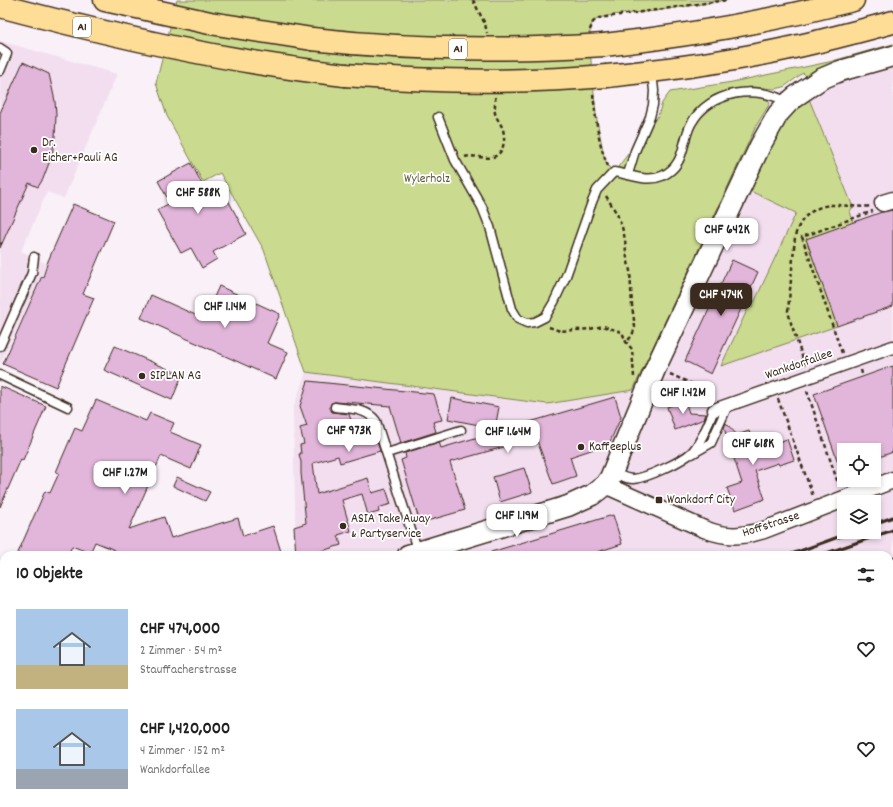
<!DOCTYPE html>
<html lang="de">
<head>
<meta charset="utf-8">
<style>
	:root { --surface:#fff; --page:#f2f2f2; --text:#222; --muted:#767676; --accent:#3b2a1e }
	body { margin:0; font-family:Dekko,sans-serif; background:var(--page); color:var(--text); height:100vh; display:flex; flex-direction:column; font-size:15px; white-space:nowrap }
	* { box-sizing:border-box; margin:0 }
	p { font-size:13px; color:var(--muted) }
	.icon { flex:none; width:22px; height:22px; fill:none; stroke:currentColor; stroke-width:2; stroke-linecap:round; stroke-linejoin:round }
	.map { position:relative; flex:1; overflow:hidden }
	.sheet { position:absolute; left:0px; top:551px; width:893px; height:256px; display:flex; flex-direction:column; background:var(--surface); border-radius:12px 12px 0 0; box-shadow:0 2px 6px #0003 }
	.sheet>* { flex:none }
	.tools { position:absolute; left:837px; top:443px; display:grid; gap:8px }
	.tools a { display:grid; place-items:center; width:44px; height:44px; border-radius:0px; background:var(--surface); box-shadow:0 2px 6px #0003; font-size:20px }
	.price { position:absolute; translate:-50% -34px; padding:0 9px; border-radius:8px; background:#fff; color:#222; font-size:13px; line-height:26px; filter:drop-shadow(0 1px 2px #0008) }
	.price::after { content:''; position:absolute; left:50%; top:24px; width:12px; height:9px; margin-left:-6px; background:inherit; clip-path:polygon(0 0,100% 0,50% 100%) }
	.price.selected { background:var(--accent); color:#fff }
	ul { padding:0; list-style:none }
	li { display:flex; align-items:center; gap:12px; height:100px; padding:0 16px }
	li span { display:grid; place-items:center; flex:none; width:112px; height:80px; border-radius:0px; color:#555 }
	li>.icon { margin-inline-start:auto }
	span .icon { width:48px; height:48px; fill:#fffc; stroke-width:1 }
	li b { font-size:17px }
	h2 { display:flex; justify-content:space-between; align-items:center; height:48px; padding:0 16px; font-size:17px }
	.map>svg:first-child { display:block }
</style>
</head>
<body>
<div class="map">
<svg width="893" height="807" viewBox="0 0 893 807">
	<rect width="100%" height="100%" fill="#f9f0f8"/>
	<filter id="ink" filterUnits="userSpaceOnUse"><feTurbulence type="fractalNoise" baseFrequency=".025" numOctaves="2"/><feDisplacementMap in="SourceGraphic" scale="8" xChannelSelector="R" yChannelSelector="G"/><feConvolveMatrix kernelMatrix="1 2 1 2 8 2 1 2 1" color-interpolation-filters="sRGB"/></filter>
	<g filter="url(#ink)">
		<!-- built -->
		<path fill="#f2deef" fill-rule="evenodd" d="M0,41L117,74L64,198L47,192L21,251L47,264L0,364Z
			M893,56V796L889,798V555H296L293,409L306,372L547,404L646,388L788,103ZM844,450H874V480H844ZM844,502H874V532H844Z
			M4,681V803H874L863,807H0V682Z"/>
		<!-- green -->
		<path fill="#cadb8f" stroke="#828256" d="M177,0H727L654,11L612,15L599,18L593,22L590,28V50L596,115L604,156L608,166L614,172L658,116L662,103L670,92L732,82L829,62L893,44V48L830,65L806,76L803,73L784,87L775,89L753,87L736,89L714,95L700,106L705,113L713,107L733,99L749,96L765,98L770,103L756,126L633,390L547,404L306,372L264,250L220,173L203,182L167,116L156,83Z
			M805,89L853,207L850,211L853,222L837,326L721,366L749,306L752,307L796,213L740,186Z"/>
		<!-- building -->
		<path fill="#e2b5da" stroke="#3b2a1e" d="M23,62L49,74L55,101L56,115L55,137L52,155L43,179L38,187L29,183L0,248V113Z
			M191,163L205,190L219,183L246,234L213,252L217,259L202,268L191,248L181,253L157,210L170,203L158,181Z
			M73,204L114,221L83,294L94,298L56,387L3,364L42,276L43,277L48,261Z
			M893,210V306L837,326L806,239L882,212Z
			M732,260L758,272L711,374L685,361Z
			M219,286L280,314L267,343L288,352L276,379L141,318L151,295L200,317L203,311L207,313Z
			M115,346L182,375L172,400L104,370Z
			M893,366V452L874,459V450H844V474H842L814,394Z
			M308,381L434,394L442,420L433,422L436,432L401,443L390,406L346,402V403L335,402L331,403L330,407L332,412L349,414L356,437L374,432L380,451L340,463L338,456L313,463L317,494L368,478L372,493L386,489L391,504L378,508L379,512L368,515L362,494L342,500L351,531L338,535L341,545L309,555H296L294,527L306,523L301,473V462L299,454H301L300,445L304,444L300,428L307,426L300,406Z
			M0,386L46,406L23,460L21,459L0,507Z
			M615,397L621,417L609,444L570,457L576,476L553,484L536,438L450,462L465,510L420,523L401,460L406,458L405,453L439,442L441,448Z
			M452,398L499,407L495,428L448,419Z
			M96,400L146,421L150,413L174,423L170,432L201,445L191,469L161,456L129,529L164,517L171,538L238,518L243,536L273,526L282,555H116L115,550L95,542L90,553L72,546L68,555H17L45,491L50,493L59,473L56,472L75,428L82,431Z
			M685,400L689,413L706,414L704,419L675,430L667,407Z
			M726,423L737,435L749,431L756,450L787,439L794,460L779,465L778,463L755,471L765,499L735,510L727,488L742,483L724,428Z
			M524,468L532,492L500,502L493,477Z
			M177,477L210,492L205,501L173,486Z
			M613,515L622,544L588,555H491V552Z"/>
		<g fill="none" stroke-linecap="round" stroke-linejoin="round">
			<defs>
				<path id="service" d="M0,48L6,52L7,54L0,71
					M438,117L455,160L482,207L490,227L512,309L518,319L527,323L535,322L545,317L554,302L566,276L592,202L597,190L614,172C630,174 646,183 662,176C686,165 681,143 691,124C709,91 757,83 788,103
					M628,174L635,151L650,117L653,105L654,91L652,72
					M0,346L32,273L34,257
					M0,375L68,407
					M335,407C350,409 366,408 376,421L418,552
					M387,453L461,430
					M692,454L711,443L728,405
					M613,473C619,475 626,479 633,479C647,478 683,461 692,452C702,441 708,424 714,410
					M0,803L4,802
					M779,803L781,807
					M432,807L443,803"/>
				<path id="pedestrian" d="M714,410L893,347"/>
				<path id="minor" d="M883,203L893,200
					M605,485L704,529C727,538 741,537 764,530L893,480
					M889,798L893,796
					M863,807L874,803"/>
				<path id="tertiary" d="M408,555L568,506L592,495L605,485L610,478L656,367L760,146L778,114L788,103L796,96L821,79L840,71L893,56
					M0,682L4,681"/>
				<path id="motorway" d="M105,0L210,23L312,39
					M0,6C114,36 228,62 345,75
					M604,45C688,36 771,21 853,0
					M607,76C655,71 703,65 751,56C799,47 846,35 893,22"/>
			</defs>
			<!-- service casing -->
			<use href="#service" stroke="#3b2a1e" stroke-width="11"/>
			<!-- pedestrian casing -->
			<use href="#pedestrian" stroke="#3b2a1e" stroke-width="15"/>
			<!-- minor casing -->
			<use href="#minor" stroke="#3b2a1e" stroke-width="19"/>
			<!-- tertiary casing -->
			<use href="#tertiary" stroke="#3b2a1e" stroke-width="23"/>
			<!-- motorway casing -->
			<use href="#motorway" stroke="#3b2a1e" stroke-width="25"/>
			<!-- path -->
			<path stroke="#3b2a1e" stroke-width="2.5" stroke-dasharray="4 3" stroke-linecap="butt" d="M473,0L485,24L487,33
				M590,30L593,22L599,18L727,0
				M593,94C596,118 598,144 608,166
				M465,157C473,154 484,160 493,157C505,154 506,136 502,127C500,122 496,118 495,113C494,108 496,102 495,97
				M606,196L617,214L622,227L625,239L626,253L630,271L632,306L635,327L632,336L626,342
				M0,243L2,244
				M549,327L560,331L590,329L603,326L622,332L626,342L632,349L634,377
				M842,353L802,237L873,211
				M805,365L791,323L788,311L795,237C799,217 816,204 836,205C848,205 859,208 871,206
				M861,370L863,377
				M670,374L701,388L707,399
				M807,391L839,486
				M778,399L813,496"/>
			<!-- service -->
			<use href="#service" stroke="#fff" stroke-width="8"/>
			<!-- pedestrian -->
			<use href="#pedestrian" stroke="#fff" stroke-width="12"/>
			<!-- minor -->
			<use href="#minor" stroke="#fff" stroke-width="16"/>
			<!-- tertiary -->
			<use href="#tertiary" stroke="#fff" stroke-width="20"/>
			<!-- motorway -->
			<use href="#motorway" stroke="#fedd96" stroke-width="22"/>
			<!-- rail -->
			<path stroke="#3b2a1e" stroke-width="3" d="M874,524L893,517
				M789,555L852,532
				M821,555L893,530
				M889,559L893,557
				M889,577L893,576
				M889,594L893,592
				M32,807L44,803
				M92,807L102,803
				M118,807L129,803
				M198,807L214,803
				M262,807L277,803"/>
			<defs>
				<path id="motorway-bridge" d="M312,39C409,50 506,51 604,45
					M345,75C433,82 519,83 607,76"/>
			</defs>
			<!-- motorway-bridge casing -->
			<use href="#motorway-bridge" stroke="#3b2a1e" stroke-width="25" stroke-linecap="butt"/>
			<!-- motorway-bridge -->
			<use href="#motorway-bridge" stroke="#fedd96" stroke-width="22"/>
		</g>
	</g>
	<!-- markers -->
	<g fill="#3b2a1e" stroke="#fff" stroke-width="1.5">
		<circle cx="34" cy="150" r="4"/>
		<circle cx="142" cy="376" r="4"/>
		<circle cx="581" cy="447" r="4"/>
		<rect x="655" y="496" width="8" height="8" rx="2"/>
		<circle cx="343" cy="526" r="4"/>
	</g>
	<g text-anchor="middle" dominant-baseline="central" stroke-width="3.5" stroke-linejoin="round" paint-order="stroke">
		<!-- shield labels -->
		<g fill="#fff" stroke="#766a62" stroke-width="1">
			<rect x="73" y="17" width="18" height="20" rx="3"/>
			<rect x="449" y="39" width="18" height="20" rx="3"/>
		</g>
		<g font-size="12" font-weight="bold" fill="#3b2a1e">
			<text x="82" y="27">A1</text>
			<text x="458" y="49">A1</text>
		</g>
		<!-- poi labels -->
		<g font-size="13" fill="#3b2a1e" stroke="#fff" text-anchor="start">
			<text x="42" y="143">Dr.<tspan x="42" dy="15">Eicher+Pauli AG</tspan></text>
			<text x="150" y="376">SIPLAN AG</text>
			<text x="589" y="447">Kaffeeplus</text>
			<text x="667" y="500">Wankdorf City</text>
			<text x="351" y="519">ASIA Take Away<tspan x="351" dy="15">&amp; Partyservice</tspan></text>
		</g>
		<!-- park labels -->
		<g font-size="13" fill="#5f563a" stroke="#fff">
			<text x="427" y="179">Wylerholz</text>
		</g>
		<!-- street labels -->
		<g font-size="13" fill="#3b2a1e" stroke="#fff">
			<text transform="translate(799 365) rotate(-19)">Wankdorfallee</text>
			<text transform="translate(771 525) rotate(-18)">Hoffstrasse</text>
		</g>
	</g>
</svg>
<div class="tools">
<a><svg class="icon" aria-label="locate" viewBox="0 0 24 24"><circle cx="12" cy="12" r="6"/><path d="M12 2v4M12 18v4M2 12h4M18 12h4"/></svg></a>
<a><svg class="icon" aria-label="layers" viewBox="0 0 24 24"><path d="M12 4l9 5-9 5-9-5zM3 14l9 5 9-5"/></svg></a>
</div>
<b class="price" style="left:198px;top:215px">CHF 588K</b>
<b class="price" style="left:727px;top:252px">CHF 642K</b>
<b class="price selected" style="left:721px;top:317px">CHF 474K</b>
<b class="price" style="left:225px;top:329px">CHF 1.14M</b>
<b class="price" style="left:683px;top:415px">CHF 1.42M</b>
<b class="price" style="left:349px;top:453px">CHF 973K</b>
<b class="price" style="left:508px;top:454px">CHF 1.64M</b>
<b class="price" style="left:753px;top:466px">CHF 618K</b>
<b class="price" style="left:125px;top:495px">CHF 1.27M</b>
<b class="price" style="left:517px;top:538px">CHF 1.19M</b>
<section class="sheet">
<h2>10 Objekte<svg class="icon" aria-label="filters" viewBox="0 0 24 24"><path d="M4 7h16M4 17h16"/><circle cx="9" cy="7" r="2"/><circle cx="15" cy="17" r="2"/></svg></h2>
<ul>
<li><span style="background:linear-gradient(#a9c7e8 70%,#c2b280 0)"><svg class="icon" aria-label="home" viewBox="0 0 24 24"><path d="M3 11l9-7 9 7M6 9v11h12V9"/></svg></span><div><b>CHF 474,000</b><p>2 Zimmer · 54 m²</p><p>Stauffacherstrasse</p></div><svg class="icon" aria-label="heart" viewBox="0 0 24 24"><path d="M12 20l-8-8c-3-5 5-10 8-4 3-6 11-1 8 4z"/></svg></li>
<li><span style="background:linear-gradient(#a9c7e8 75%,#9aa5b1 0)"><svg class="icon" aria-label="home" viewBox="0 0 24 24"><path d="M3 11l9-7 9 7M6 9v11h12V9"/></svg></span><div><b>CHF 1,420,000</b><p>4 Zimmer · 152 m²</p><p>Wankdorfallee</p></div><svg class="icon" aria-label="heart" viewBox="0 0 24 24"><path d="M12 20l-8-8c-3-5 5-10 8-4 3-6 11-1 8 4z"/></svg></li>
</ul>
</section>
</div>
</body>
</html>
